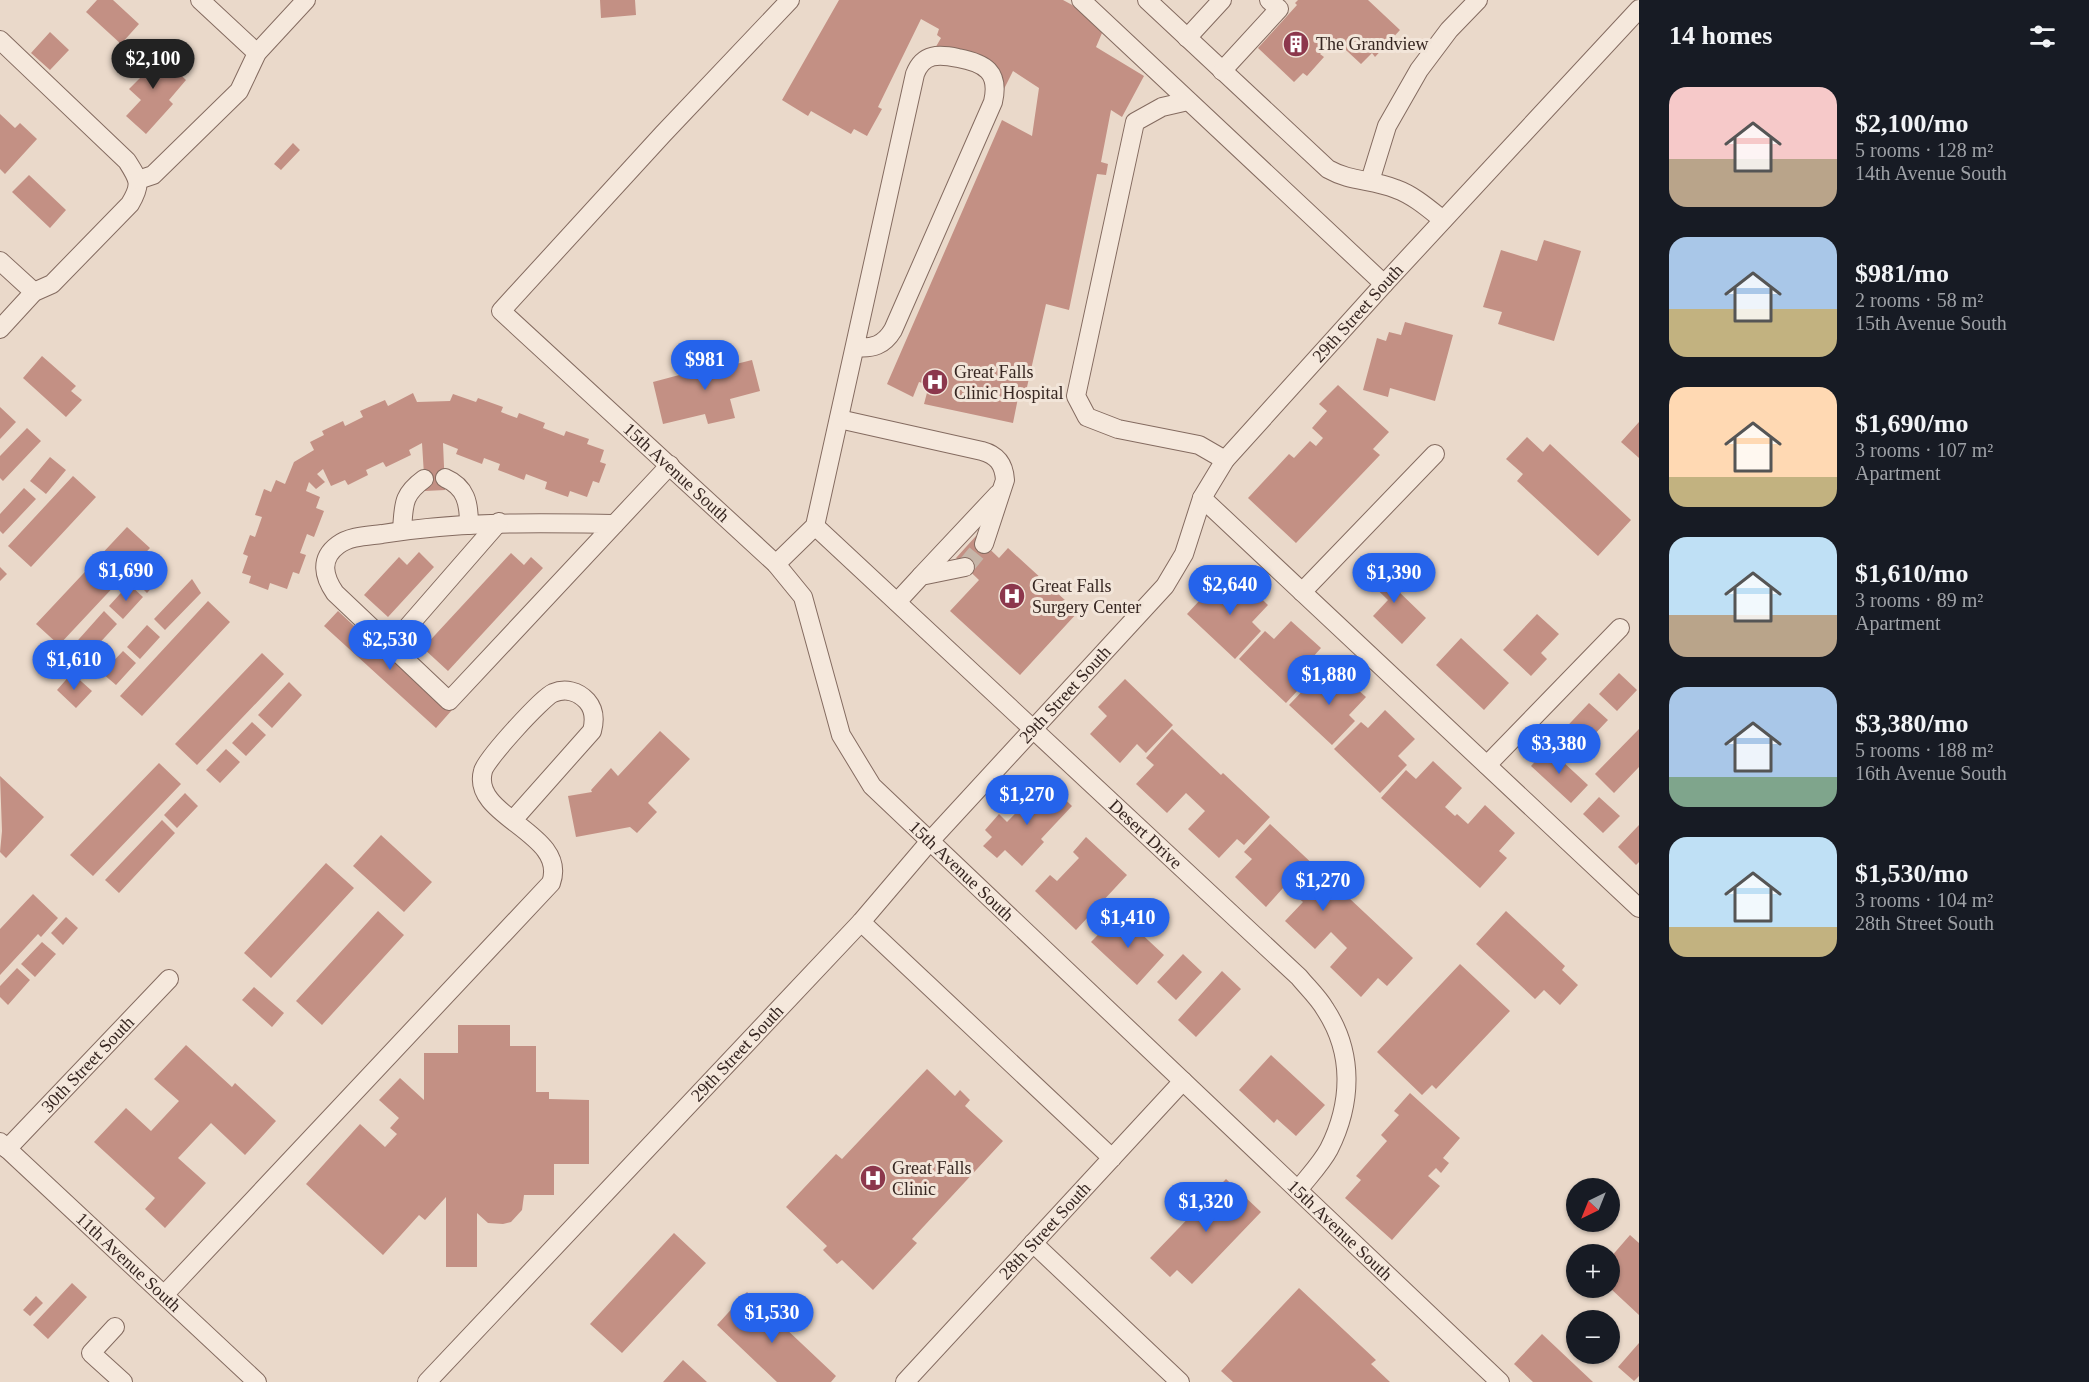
<!DOCTYPE html>
<html lang="en">
<head>
<meta charset="utf-8">
<style>
	:root { --surface:#171b24; --page:#242831; --text:#f1f3f6; --muted:#9ea1a6; --accent:#2563eb }
	body { margin:0; font-family:Georgia,serif; background:var(--page); color:var(--text); height:100vh; display:flex; flex-direction:column; font-size:22px; white-space:nowrap }
	* { box-sizing:border-box; margin:0 }
	p { font-size:20px; color:var(--muted) }
	.icon { flex:none; width:33px; height:33px; fill:none; stroke:currentColor; stroke-width:2; stroke-linecap:round; stroke-linejoin:round }
	.map { position:relative; flex:1; overflow:hidden }
	.sheet { display:flex; flex-direction:column; background:var(--surface); width:450px }
	.sheet>* { flex:none }
	.needle { width:39px; rotate:223deg }
	.fabs { position:absolute; left:1566px; top:1178px; display:grid; gap:12px }
	.fabs a { display:grid; place-items:center; width:54px; height:54px; border-radius:50%; background:var(--surface); box-shadow:0 2px 4px #0004; font-size:30px }
	.price { position:absolute; translate:-50% -51px; padding:0 14px; border-radius:21px; background:var(--accent); color:#fff; font-size:20px; line-height:39px; filter:drop-shadow(0 2px 3px #0008) }
	.price::after { content:''; position:absolute; left:50%; top:36px; width:18px; height:14px; margin-left:-9px; background:inherit; clip-path:polygon(0 0,100% 0,50% 100%) }
	.price.on { background:#222; color:#fff }
	ul { padding:0; list-style:none }
	li { display:flex; align-items:center; gap:18px; height:150px; padding:0 30px }
	li span { display:grid; place-items:center; flex:none; width:168px; height:120px; border-radius:18px; color:#555 }
	li>.icon { margin-inline-start:auto }
	span .icon { width:72px; height:72px; fill:#fffc; stroke-width:1 }
	li b { font-size:26px }
	h2 { display:flex; justify-content:space-between; align-items:center; height:72px; padding:0 30px; font-size:26px }
	main { display:flex; flex:1; min-height:0 }
	.map>svg:first-child { display:block }
</style>
</head>
<body>
<main>
<div class="map">
<svg width="1639" height="1382" viewBox="0 0 1639 1382">
	<rect width="100%" height="100%" fill="#ead9ca"/>
	<!-- building -->
	<path fill="#c39084" d="M97,0H113L139,24L121,44L86,12Z
		M600,0H635L636,15L601,18Z
		M839,0H1063L1076,7L1102,33L1096,47L1144,76L1122,117L1111,110L1101,162L1108,164L1106,175L1097,174L1069,310L1046,304L1027,387L1033,389L1030,400L1018,398L1013,423L924,404L929,385L919,382L913,397L887,384L1002,120L1032,136L1039,88L1013,71L1004,89L934,50L941,38L937,35L939,29L921,19L878,107L882,109L867,136L854,129L851,134L811,111L808,116L782,100Z
		M1298,0H1368L1400,30L1375,57L1372,53L1361,64L1334,39L1320,54L1324,57L1307,76L1303,73L1294,82L1258,48L1297,5L1295,3Z
		M50,32L69,50L50,70L31,53Z
		M150,47L186,80L169,100L173,104L146,134L126,116L141,100L129,89L142,76L133,67Z
		M0,114L15,128L20,123L37,139L5,174L0,169Z
		M293,143L300,150L281,170L274,164Z
		M29,175L66,210L50,228L12,192Z
		M1544,240L1581,251L1554,341L1498,324L1502,312L1483,307L1501,250L1537,261Z
		M1405,322L1453,335L1435,401L1390,388L1388,397L1363,390L1377,338L1386,341L1389,332L1401,335Z
		M717,354L720,368L752,360L760,391L730,399L735,418L708,424L705,414L663,424L653,382L698,370L695,360Z
		M42,356L76,386L71,391L82,400L66,417L23,378Z
		M1338,385L1389,432L1373,449L1380,455L1296,543L1248,498L1289,454L1294,458L1310,441L1316,446L1323,438L1312,428L1327,411L1319,404Z
		M413,393L417,402L450,401L453,394L476,402L478,398L503,407L501,412L517,418L519,413L545,423L543,428L564,436L566,431L589,439L587,444L604,450L600,462L606,464L599,483L593,481L587,497L570,491L568,497L545,489L547,482L526,474L524,480L498,470L500,464L484,458L482,464L456,454L458,449L443,443L445,490L425,491L422,443L409,450L411,455L386,467L383,462L366,470L368,475L348,485L345,480L331,486L323,469L317,474L325,482L316,489L309,482L306,491L320,497L316,508L324,511L314,537L307,534L300,553L306,555L299,574L293,572L287,589L270,583L268,590L249,583L251,576L242,573L248,556L243,554L250,535L255,537L262,517L255,515L264,489L271,492L276,480L285,484L294,462L314,450L310,442L324,435L322,431L343,421L345,426L363,417L360,411L385,400L388,406Z
		M0,407L16,422L0,439Z
		M1639,422V458L1621,442Z
		M27,428L41,441L3,481L0,478V456Z
		M1527,437L1543,452L1550,444L1631,520L1598,556L1517,481L1523,474L1506,459Z
		M50,457L66,470L46,494L30,481Z
		M73,476L96,497L31,567L8,546Z
		M24,488L36,499L3,534L0,531V514Z
		M127,527L150,548L59,645L36,624Z
		M976,536L999,558L1008,548L1078,612L1020,675L950,611L979,580L956,558Z
		M419,552L434,567L388,617L364,595L399,557L407,565Z
		M511,553L524,565L531,557L543,568L448,671L423,648Z
		M154,559L167,571L147,593L134,580Z
		M1381,560L1401,579L1394,587L1426,618L1402,644L1373,616L1388,600L1364,577Z
		M0,567L7,574L0,581Z
		M1239,577L1268,605L1252,622L1261,631L1235,659L1187,614L1213,586L1222,595Z
		M192,579L201,593L165,630L154,619Z
		M129,584L143,597L123,619L109,606Z
		M208,601L230,622L142,716L120,696Z
		M104,611L117,624L84,660L71,648Z
		M338,611L381,651L384,648L452,710L436,728L324,626Z
		M1537,614L1559,634L1541,653L1547,659L1531,676L1503,650Z
		M1291,621L1321,648L1304,667L1312,675L1286,703L1239,659L1265,631L1274,639Z
		M147,625L160,637L140,659L127,647Z
		M1461,638L1509,683L1484,710L1436,665Z
		M123,651L136,663L116,685L102,673Z
		M262,653L284,674L197,765L175,744Z
		M1336,670L1366,697L1349,715L1355,721L1332,745L1289,705L1312,681L1319,688Z
		M72,673L92,691L76,708L57,690Z
		M1619,673L1637,690L1617,711L1599,694Z
		M1125,679L1173,725L1146,753L1137,744L1120,763L1090,734L1107,716L1098,707Z
		M289,682L302,695L272,728L258,715Z
		M1589,703L1608,720L1574,756L1555,739Z
		M1385,710L1415,739L1398,756L1407,765L1380,793L1334,749L1361,722L1368,728Z
		M252,722L266,735L246,756L232,743Z
		M1172,729L1221,775L1223,773L1270,817L1244,845L1237,839L1219,858L1188,829L1205,811L1186,793L1167,813L1136,784L1154,765L1146,758Z
		M1639,729V767L1614,793L1595,774Z
		M660,731L690,759L648,803L657,812L637,833L630,827L576,837L568,796L592,792L591,790L611,768L618,776Z
		M1548,748L1588,785L1571,803L1531,766Z
		M226,749L240,762L220,783L206,770Z
		M1433,761L1462,788L1445,807L1455,816L1457,814L1468,824L1485,805L1515,833L1499,851L1507,858L1480,888L1381,798L1406,770L1416,779Z
		M159,763L181,784L93,876L70,855Z
		M0,776L44,817L6,858L0,852L2,831Z
		M1053,788L1072,806L1041,839L1044,842L1022,866L1005,850L997,858L983,846L992,837L985,830L999,814L1007,822L1039,789L1046,796Z
		M185,793L198,806L177,828L164,815Z
		M1599,797L1620,816L1603,833L1583,814Z
		M162,820L175,833L119,893L105,880Z
		M1270,824L1413,958L1387,986L1378,978L1361,997L1330,967L1347,948L1331,932L1315,949L1285,921L1303,902L1294,894L1292,896L1283,888L1266,907L1235,877L1252,859L1244,852Z
		M1639,825V862L1636,865L1618,847Z
		M381,835L432,882L404,912L353,866Z
		M1086,837L1127,875L1076,930L1035,891L1050,875L1057,881L1079,858L1073,852Z
		M326,863L354,888L271,978L244,953Z
		M33,894L58,918L41,937L38,934L0,975V929Z
		M378,911L404,935L322,1025L296,1001Z
		M1506,911L1565,966L1562,970L1578,985L1560,1005L1544,990L1535,999L1476,944Z
		M1119,913L1164,955L1137,985L1091,942Z
		M66,917L78,928L63,945L51,933Z
		M42,942L56,954L35,977L21,964Z
		M1183,954L1202,972L1176,1000L1157,982Z
		M1460,964L1510,1011L1436,1089L1432,1085L1422,1095L1377,1052Z
		M17,968L30,980L8,1005L0,997V986Z
		M1222,971L1241,989L1196,1037L1178,1020Z
		M254,987L284,1013L272,1027L242,1000Z
		M458,1025H510V1046H536V1092H549V1099L589,1100V1164H554V1195H524L522,1210L511,1222L503,1224L488,1223L477,1213V1267H446V1197L425,1220L419,1215L383,1255L306,1184L360,1124L385,1147L397,1134L390,1128L399,1118L379,1100L400,1078L424,1100V1053H458Z
		M186,1045L232,1087L235,1083L276,1121L245,1155L211,1123L178,1158L206,1183L165,1228L145,1209L155,1198L94,1142L126,1108L151,1131L179,1101L154,1079Z
		M1271,1055L1325,1105L1296,1136L1277,1119L1274,1123L1239,1090Z
		M927,1069L955,1096L960,1090L970,1100L965,1106L1003,1141L912,1239L917,1243L873,1290L842,1260L837,1264L823,1250L827,1246L786,1207L836,1154L842,1159Z
		M1410,1093L1460,1138L1443,1158L1449,1163L1441,1173L1436,1168L1428,1176L1440,1186L1392,1240L1345,1198L1361,1180L1356,1176L1387,1141L1381,1135L1399,1115L1394,1111Z
		M1226,1179L1261,1212L1192,1284L1177,1270L1170,1277L1150,1258Z
		M674,1233L706,1263L622,1353L590,1324Z
		M1630,1235L1639,1243V1315L1610,1288V1258Z
		M72,1283L87,1297L48,1339L33,1325Z
		M1299,1288L1376,1360L1371,1364L1390,1382H1233L1221,1371Z
		M747,1292L836,1376L831,1382H777L717,1325Z
		M36,1296L43,1303L30,1316L23,1310Z
		M1542,1334L1593,1382H1533L1514,1364Z
		M1639,1343V1376L1634,1381L1618,1367Z
		M683,1360L707,1382H663Z"/>
	<g fill="none" stroke-linecap="round" stroke-linejoin="round">
		<!-- minor-tunnel -->
		<path stroke="#c6b5a8" stroke-width="18" stroke-dasharray="18 9" stroke-linecap="butt" d="M965,567L984,544"/>
		<defs>
			<g id="minor">
				<path d="M200,0L257,53"/>
				<path id="s1" d="M790,0L663,134L501,311L776,564L803,597L841,735L872,786L1500,1382"/>
				<path d="M1081,0L1384,284"/>
				<path d="M1147,0L1328,169C1351,182 1372,179 1396,189C1413,195 1428,208 1443,220"/>
				<path d="M1187,38L1222,0"/>
				<path d="M0,40L127,161C139,180 142,184 130,204L52,284L34,292L0,329"/>
				<path d="M1222,71L1279,9L1269,0"/>
				<path d="M1188,101L1162,107L1135,122L1076,396L1087,417L1118,429L1199,445L1225,460"/>
				<path d="M138,180L153,175L239,91L257,53L306,0"/>
				<path d="M1370,181L1387,126L1419,70L1449,30L1478,0"/>
				<path d="M0,261L34,292"/>
				<path d="M839,419L982,451C997,455 1004,464 1005,480L984,544"/>
				<path d="M445,478C466,487 469,503 469,525"/>
				<path d="M1202,498L1639,908"/>
				<path d="M615,524C537,523 459,521 382,534C367,536 350,536 338,545C319,559 324,577 335,593L449,701L670,465"/>
				<path id="s2" d="M815,526L1299,977C1307,987 1318,997 1325,1009C1354,1053 1352,1103 1329,1149C1321,1164 1308,1177 1298,1190"/>
				<path d="M402,530C404,505 402,495 424,479"/>
				<path d="M776,564L815,526L915,74C923,53 939,54 958,58C985,63 1000,72 993,102L893,330C884,345 873,349 855,347"/>
				<path d="M921,576L998,494"/>
				<path d="M1302,592L1435,454"/>
				<path d="M897,602L921,576L965,567"/>
				<path d="M391,646L499,522"/>
				<path d="M1487,765L1620,628"/>
				<path d="M861,922L1112,1158"/>
				<path id="s3" d="M0,1142L257,1382"/>
				<path id="s4" d="M7,1149L169,979"/>
				<path d="M1033,1243L1180,1382"/>
				<path d="M164,1295L551,883C569,833 470,817 483,771C486,759 542,698 553,693C565,688 578,691 587,701C594,709 595,720 592,731L513,820"/>
				<path d="M115,1327L91,1353L123,1382"/>
				<path id="s5" d="M427,1382L861,922L930,841L1165,586L1184,554L1202,498L1225,460L1384,284L1639,9"/>
				<path id="s6" d="M905,1382L1183,1081"/>
			</g>
		</defs>
		<!-- minor casing -->
		<use href="#minor" stroke="#846b60" stroke-width="20"/>
		<!-- minor -->
		<use href="#minor" stroke="#f5e8dc" stroke-width="18"/>
	</g>
	<!-- icons -->
	<defs>
		<symbol id="building-disc" viewBox="-11 -11 22 22"><circle r="9.5" fill="#8c374c" stroke="#f2e5d9"/><path d="M-4-6H4V6H1V3H-1V6H-4ZM-2.5-4.3h1.7v1.8h-1.7ZM.8-4.3h1.7v1.8H.8ZM-2.5-1h1.7V.8h-1.7ZM.8-1h1.7V.8H.8Z" fill="#fff"/></symbol>
		<symbol id="hospital-disc" viewBox="-11 -11 22 22"><circle r="9.5" fill="#8c374c" stroke="#f2e5d9"/><path d="M-5-5h3v3.5h4V-5h3V5h-3V1.5h-4V5h-3Z" fill="#fff"/></symbol>
	</defs>
	<g fill-rule="evenodd">
		<use href="#building-disc" x="1281" y="29" width="30" height="30"/>
		<use href="#hospital-disc" x="920" y="367" width="30" height="30"/>
		<use href="#hospital-disc" x="997" y="581" width="30" height="30"/>
		<use href="#hospital-disc" x="858" y="1163" width="30" height="30"/>
	</g>
	<g text-anchor="middle" dominant-baseline="central" stroke-width="6" stroke-linejoin="round" paint-order="stroke">
		<!-- poi labels -->
		<g font-size="18" fill="#372722" stroke="#f2e5d9" text-anchor="start">
			<text x="1316" y="44">The Grandview</text>
			<text x="954" y="372">Great Falls<tspan x="954" dy="21">Clinic Hospital</tspan></text>
			<text x="1032" y="586">Great Falls<tspan x="1032" dy="21">Surgery Center</tspan></text>
			<text x="892" y="1168">Great Falls<tspan x="892" dy="21">Clinic</tspan></text>
		</g>
		<!-- street labels -->
		<g font-size="18" fill="#372722" stroke="#f2e5d9">
			<text stroke="none"><textPath href="#s5" startOffset="1424">29th Street South</textPath></text>
			<text stroke="none"><textPath href="#s1" startOffset="663">15th Avenue South</textPath></text>
			<text stroke="none"><textPath href="#s5" startOffset="938">29th Street South</textPath></text>
			<text stroke="none"><textPath href="#s2" startOffset="452">Desert Drive</textPath></text>
			<text stroke="none"><textPath href="#s1" startOffset="1167">15th Avenue South</textPath></text>
			<text stroke="none"><textPath href="#s5" startOffset="452">29th Street South</textPath></text>
			<text stroke="none"><textPath href="#s4" startOffset="117">30th Street South</textPath></text>
			<text stroke="none"><textPath href="#s1" startOffset="1689">15th Avenue South</textPath></text>
			<text stroke="none"><textPath href="#s6" startOffset="206">28th Street South</textPath></text>
			<text stroke="none"><textPath href="#s3" startOffset="176">11th Avenue South</textPath></text>
		</g>
	</g>
</svg>
<div class="fabs">
<a><svg class="needle" viewBox="-14 -14 28 28"><path d="M0-13l5 13h-10z" fill="#e53935"/><path d="M0 13l5-13h-10z" fill="#9ea1a6"/></svg></a>
<a>+</a>
<a>−</a>
</div>
<b class="price on" style="left:153px;top:90px">$2,100</b>
<b class="price" style="left:705px;top:391px">$981</b>
<b class="price" style="left:126px;top:602px">$1,690</b>
<b class="price" style="left:1394px;top:604px">$1,390</b>
<b class="price" style="left:1230px;top:616px">$2,640</b>
<b class="price" style="left:390px;top:671px">$2,530</b>
<b class="price" style="left:74px;top:691px">$1,610</b>
<b class="price" style="left:1329px;top:706px">$1,880</b>
<b class="price" style="left:1559px;top:775px">$3,380</b>
<b class="price" style="left:1027px;top:826px">$1,270</b>
<b class="price" style="left:1323px;top:912px">$1,270</b>
<b class="price" style="left:1128px;top:949px">$1,410</b>
<b class="price" style="left:1206px;top:1233px">$1,320</b>
<b class="price" style="left:772px;top:1344px">$1,530</b>
</div>
<section class="sheet">
<h2>14 homes<svg class="icon" aria-label="filters" viewBox="0 0 24 24"><path d="M4 7h16M4 17h16"/><circle cx="9" cy="7" r="2"/><circle cx="15" cy="17" r="2"/></svg></h2>
<ul>
<li><span style="background:linear-gradient(#f6c9c9 60%,#b9a48a 0)"><svg class="icon" aria-label="home" viewBox="0 0 24 24"><path d="M3 11l9-7 9 7M6 9v11h12V9"/></svg></span><div><b>$2,100/mo</b><p>5 rooms · 128 m²</p><p>14th Avenue South</p></div></li>
<li><span style="background:linear-gradient(#a9c7e8 60%,#c2b280 0)"><svg class="icon" aria-label="home" viewBox="0 0 24 24"><path d="M3 11l9-7 9 7M6 9v11h12V9"/></svg></span><div><b>$981/mo</b><p>2 rooms · 58 m²</p><p>15th Avenue South</p></div></li>
<li><span style="background:linear-gradient(#ffd9b3 75%,#c2b280 0)"><svg class="icon" aria-label="home" viewBox="0 0 24 24"><path d="M3 11l9-7 9 7M6 9v11h12V9"/></svg></span><div><b>$1,690/mo</b><p>3 rooms · 107 m²</p><p>Apartment</p></div></li>
<li><span style="background:linear-gradient(#bfe0f5 65%,#b9a48a 0)"><svg class="icon" aria-label="home" viewBox="0 0 24 24"><path d="M3 11l9-7 9 7M6 9v11h12V9"/></svg></span><div><b>$1,610/mo</b><p>3 rooms · 89 m²</p><p>Apartment</p></div></li>
<li><span style="background:linear-gradient(#a9c7e8 75%,#7fa58c 0)"><svg class="icon" aria-label="home" viewBox="0 0 24 24"><path d="M3 11l9-7 9 7M6 9v11h12V9"/></svg></span><div><b>$3,380/mo</b><p>5 rooms · 188 m²</p><p>16th Avenue South</p></div></li>
<li><span style="background:linear-gradient(#bfe0f5 75%,#c2b280 0)"><svg class="icon" aria-label="home" viewBox="0 0 24 24"><path d="M3 11l9-7 9 7M6 9v11h12V9"/></svg></span><div><b>$1,530/mo</b><p>3 rooms · 104 m²</p><p>28th Street South</p></div></li>
</ul>
</section>
</main>
</body>
</html>
